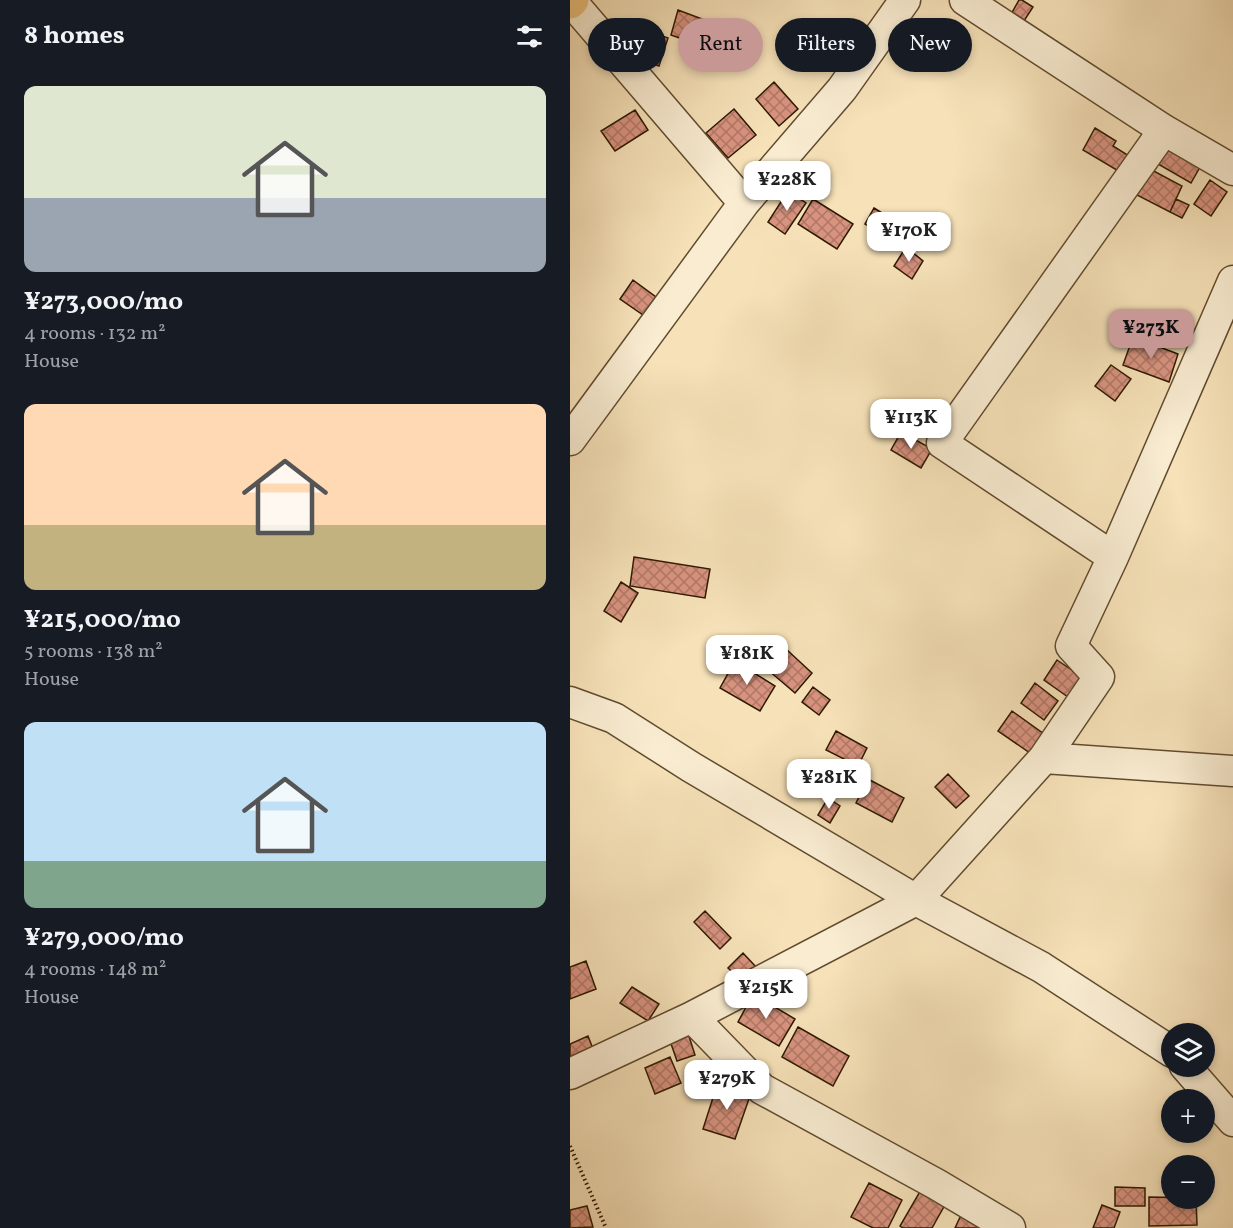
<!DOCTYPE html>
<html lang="en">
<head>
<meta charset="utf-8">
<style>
	:root { --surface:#171b24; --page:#20242c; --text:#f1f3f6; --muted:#9ea1a6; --accent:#c59692 }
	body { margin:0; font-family:Vollkorn,serif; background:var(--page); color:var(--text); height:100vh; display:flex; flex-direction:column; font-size:22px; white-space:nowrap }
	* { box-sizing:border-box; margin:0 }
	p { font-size:20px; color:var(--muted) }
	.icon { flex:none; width:33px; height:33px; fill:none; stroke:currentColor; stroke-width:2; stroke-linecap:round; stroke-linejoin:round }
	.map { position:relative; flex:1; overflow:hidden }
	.sheet { display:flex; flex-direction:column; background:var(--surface); width:570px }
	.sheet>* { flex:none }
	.hud { position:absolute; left:18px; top:18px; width:555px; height:54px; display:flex; gap:12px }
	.controls { position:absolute; left:591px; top:1023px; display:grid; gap:12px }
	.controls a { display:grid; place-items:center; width:54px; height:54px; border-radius:50%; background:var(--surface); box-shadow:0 3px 9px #0003; font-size:30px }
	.price { position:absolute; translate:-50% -51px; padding:0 14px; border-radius:12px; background:#fff; color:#222; font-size:20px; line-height:39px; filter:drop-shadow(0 2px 3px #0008) }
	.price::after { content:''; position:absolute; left:50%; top:36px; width:18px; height:14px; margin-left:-9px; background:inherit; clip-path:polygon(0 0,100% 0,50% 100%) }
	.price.active { background:var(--accent); color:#111 }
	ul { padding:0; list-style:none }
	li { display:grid; align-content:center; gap:12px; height:318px; padding:0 24px }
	li span { display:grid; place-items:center; height:186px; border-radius:12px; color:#555 }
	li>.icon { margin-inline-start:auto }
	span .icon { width:108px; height:108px; fill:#fffc; stroke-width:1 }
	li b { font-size:26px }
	h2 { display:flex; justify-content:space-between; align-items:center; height:72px; padding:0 24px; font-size:26px }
	.chip { padding:0 21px; border-radius:27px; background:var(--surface); box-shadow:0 3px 9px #0003; font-size:21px; line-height:54px }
	.chip.active { background:var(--accent); color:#111 }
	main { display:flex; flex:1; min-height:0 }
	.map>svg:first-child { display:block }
</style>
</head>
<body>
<main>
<section class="sheet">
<h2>8 homes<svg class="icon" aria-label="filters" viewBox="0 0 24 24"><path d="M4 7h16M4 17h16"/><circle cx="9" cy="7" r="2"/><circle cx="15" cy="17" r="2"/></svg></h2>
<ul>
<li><span style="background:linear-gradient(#dfe7d0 60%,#9aa5b1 0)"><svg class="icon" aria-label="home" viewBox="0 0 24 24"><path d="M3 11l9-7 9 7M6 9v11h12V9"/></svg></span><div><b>¥273,000/mo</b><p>4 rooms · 132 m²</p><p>House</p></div></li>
<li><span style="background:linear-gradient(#ffd9b3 65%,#c2b280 0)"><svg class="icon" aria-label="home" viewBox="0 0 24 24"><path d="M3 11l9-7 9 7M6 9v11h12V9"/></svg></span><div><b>¥215,000/mo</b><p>5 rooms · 138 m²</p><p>House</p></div></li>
<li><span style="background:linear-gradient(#bfe0f5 75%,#7fa58c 0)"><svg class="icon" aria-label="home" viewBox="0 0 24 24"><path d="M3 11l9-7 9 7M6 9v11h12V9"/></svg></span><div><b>¥279,000/mo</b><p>4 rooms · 148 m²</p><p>House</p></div></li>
</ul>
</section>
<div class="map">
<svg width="663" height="1228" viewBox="0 0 663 1228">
	<defs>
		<pattern id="building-cross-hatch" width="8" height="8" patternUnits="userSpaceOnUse" patternTransform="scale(1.5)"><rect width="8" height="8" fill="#d8937f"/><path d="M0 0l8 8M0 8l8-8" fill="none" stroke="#b07766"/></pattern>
	</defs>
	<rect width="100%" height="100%" fill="#f6e1b8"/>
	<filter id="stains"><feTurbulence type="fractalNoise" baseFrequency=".00333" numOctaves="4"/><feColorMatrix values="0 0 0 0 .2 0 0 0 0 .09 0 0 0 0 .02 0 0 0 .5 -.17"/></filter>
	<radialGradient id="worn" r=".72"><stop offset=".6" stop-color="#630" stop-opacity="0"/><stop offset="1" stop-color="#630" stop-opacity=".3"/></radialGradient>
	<!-- building -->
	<path fill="url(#building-cross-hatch)" stroke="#2e1900" stroke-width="1.5" d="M449,0H452L463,7L452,24L440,16Z
		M108,10L148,25L141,49L101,35Z
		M80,32L98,38L89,66L72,60Z
		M163,33L183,39L175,62L156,55Z
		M204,82L228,109L209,126L186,99Z
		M164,109L186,135L158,158L136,133Z
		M65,110L78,130L45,151L31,131Z
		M525,128L546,141L543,146L559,156L550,172L513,150Z
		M597,148L630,167L621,183L588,164Z
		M578,168L612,186L600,212L565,194Z
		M640,180L657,192L641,216L624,204Z
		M218,191L236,203L215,234L198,222Z
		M243,199L283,224L267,249L228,224Z
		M606,199L619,205L612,218L600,212Z
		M304,208L336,228L327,244L295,224Z
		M336,247L353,261L342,279L324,266Z
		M63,280L90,300L76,317L50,299Z
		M563,337L608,354L599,382L553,365Z
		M541,365L561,379L545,401L525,386Z
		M331,432L362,449L351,468L321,450Z
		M64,557L140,569L135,598L60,586Z
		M51,582L68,593L51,622L34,611Z
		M216,649L242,673L225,693L198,670Z
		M487,660L512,677L498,697L474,680Z
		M165,661L205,686L190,711L150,688Z
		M465,683L488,701L474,720L451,703Z
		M243,687L260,700L249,715L232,702Z
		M442,711L474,734L460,753L428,731Z
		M266,731L297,748L288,766L256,750Z
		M378,774L399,796L386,808L365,787Z
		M298,779L334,798L322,822L286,803Z
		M258,798L270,806L260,823L248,815Z
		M135,911L161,938L150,949L124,922Z
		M173,953L187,968L173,982L158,968Z
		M16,961L26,989L0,999V967Z
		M62,987L89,1004L78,1021L50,1003Z
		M183,994L225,1019L209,1046L168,1022Z
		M228,1027L279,1056L263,1086L212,1057Z
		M117,1030L125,1055L107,1061L98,1035Z
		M18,1036L25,1054L0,1063V1044Z
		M100,1057L111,1083L85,1094L75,1068Z
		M148,1082L181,1093L165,1139L133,1129Z
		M299,1183L332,1200L318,1228H303L281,1217Z
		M545,1187L575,1188V1206H545Z
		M352,1188L376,1203L362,1228H333L330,1226Z
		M579,1197L626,1198L627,1225L579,1226Z
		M532,1205L550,1212L544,1228H523Z
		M17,1206L23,1227L0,1228V1210Z
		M392,1213L420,1228H385Z"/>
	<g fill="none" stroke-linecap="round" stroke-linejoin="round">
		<defs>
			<path id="minor" d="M395,0L594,130L663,170
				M1,1L174,203
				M0,440L174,203L272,89L335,0
				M543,557L372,443L594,130
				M0,702L44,718L121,767L346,900L471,967L602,1052
				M474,758L663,771
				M122,1017L192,1089L366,1184L440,1228
				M615,1066L663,1121
				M0,1074L122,1017L346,900L474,758L529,677L501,646L543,557L663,281"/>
			<path id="major" d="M0,2L2,0"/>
		</defs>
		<!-- minor casing -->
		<use href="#minor" stroke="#604b2e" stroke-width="33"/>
		<!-- major casing -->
		<use href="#major" stroke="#2e1900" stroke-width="36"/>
		<!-- path -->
		<path stroke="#2e1900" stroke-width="4" stroke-dasharray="1.5 3" stroke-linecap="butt" d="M0,1146L36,1228"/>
		<!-- minor -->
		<use href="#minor" stroke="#f9ecd1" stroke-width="30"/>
		<!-- major -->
		<use href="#major" stroke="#ebc07c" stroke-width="33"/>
	</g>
	<rect width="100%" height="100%" filter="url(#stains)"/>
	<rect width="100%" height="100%" fill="url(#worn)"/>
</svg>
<div class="controls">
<a><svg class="icon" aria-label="layers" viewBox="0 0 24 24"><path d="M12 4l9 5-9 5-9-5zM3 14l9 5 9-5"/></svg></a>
<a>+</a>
<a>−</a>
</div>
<b class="price" style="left:217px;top:212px">¥228K</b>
<b class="price" style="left:339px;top:263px">¥170K</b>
<b class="price active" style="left:581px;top:360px">¥273K</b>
<b class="price" style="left:341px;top:450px">¥113K</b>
<b class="price" style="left:177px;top:686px">¥181K</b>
<b class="price" style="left:259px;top:810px">¥281K</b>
<b class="price" style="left:196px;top:1020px">¥215K</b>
<b class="price" style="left:157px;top:1111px">¥279K</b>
<div class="hud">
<a class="chip">Buy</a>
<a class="chip active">Rent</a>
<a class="chip">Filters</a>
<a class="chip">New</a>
</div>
</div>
</main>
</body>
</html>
